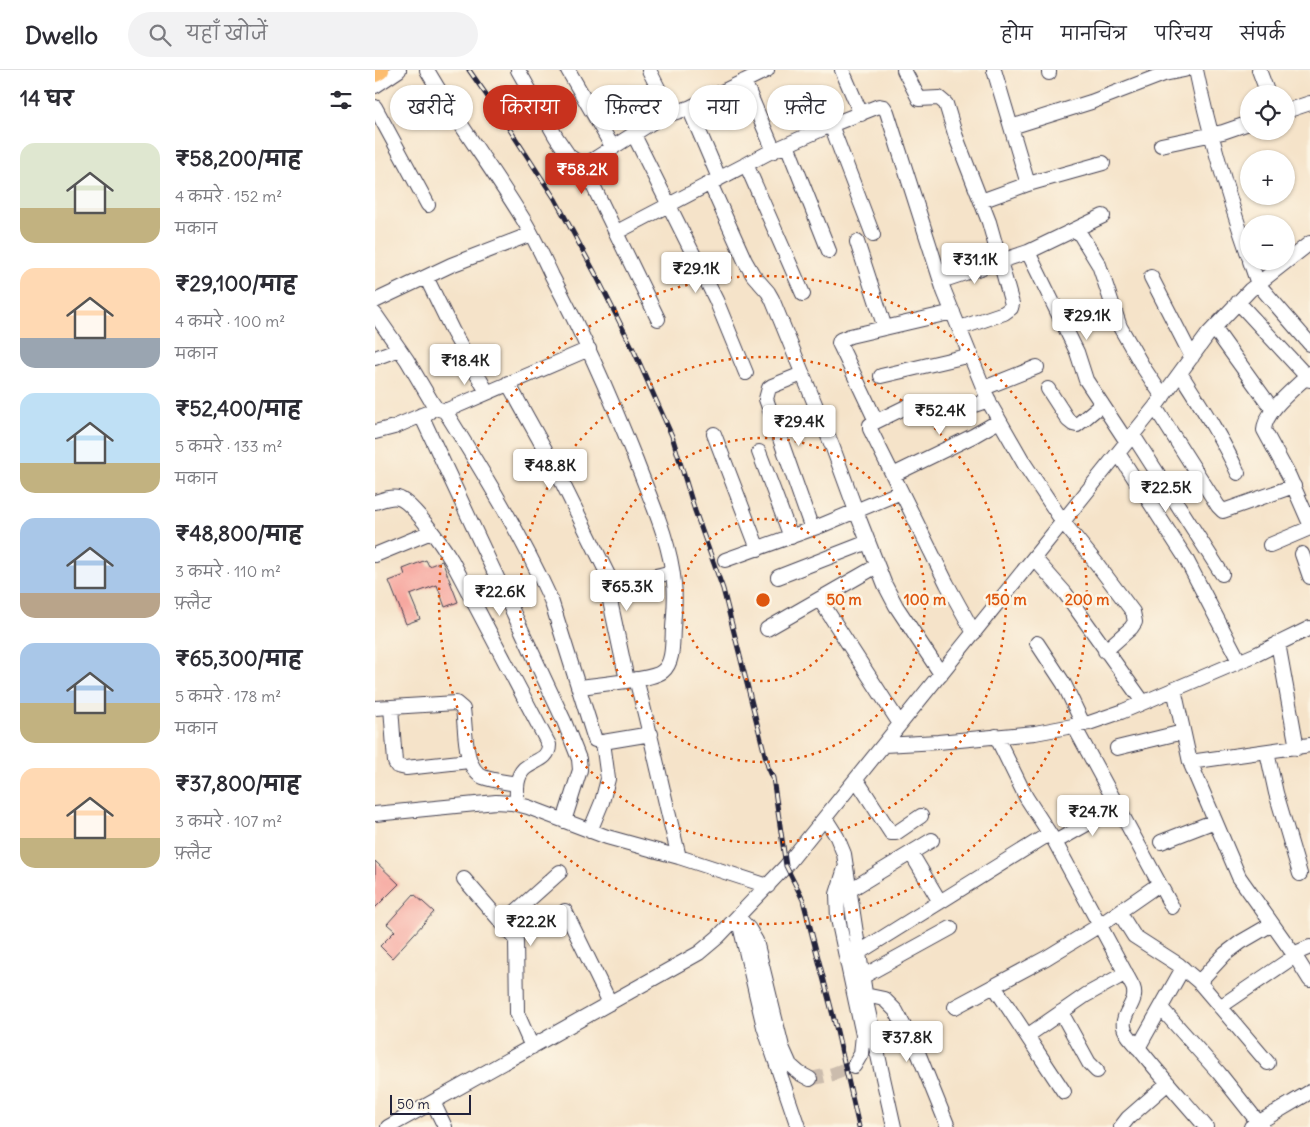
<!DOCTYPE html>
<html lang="hi">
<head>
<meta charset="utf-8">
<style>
	:root { --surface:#fff; --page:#f2f2f3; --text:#2b2b33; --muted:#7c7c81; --line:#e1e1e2; --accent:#c8321e }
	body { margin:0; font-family:Delius,"Playpen Sans Deva",sans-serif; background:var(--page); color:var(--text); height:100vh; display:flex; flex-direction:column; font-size:19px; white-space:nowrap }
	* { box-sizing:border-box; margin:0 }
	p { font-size:16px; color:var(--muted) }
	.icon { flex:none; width:28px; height:28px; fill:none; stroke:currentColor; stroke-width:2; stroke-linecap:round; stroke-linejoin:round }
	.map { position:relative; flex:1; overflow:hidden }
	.drawer { display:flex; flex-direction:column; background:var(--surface); width:375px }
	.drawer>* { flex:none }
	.guide { position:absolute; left:15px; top:15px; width:475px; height:45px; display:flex; gap:10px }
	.buttons { position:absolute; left:865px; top:15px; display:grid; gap:10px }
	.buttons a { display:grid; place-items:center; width:55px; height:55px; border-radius:50%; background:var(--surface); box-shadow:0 1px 4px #0004; font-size:25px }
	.scale { position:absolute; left:15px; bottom:12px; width:81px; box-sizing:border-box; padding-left:5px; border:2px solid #22223b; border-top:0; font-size:14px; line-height:18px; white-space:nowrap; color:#22223b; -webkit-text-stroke:4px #fcf5e5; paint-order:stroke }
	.price { position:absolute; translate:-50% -42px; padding:0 11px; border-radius:5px; background:#fff; color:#222; font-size:16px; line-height:32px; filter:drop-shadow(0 1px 2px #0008) }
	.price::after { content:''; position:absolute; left:50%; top:30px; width:15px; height:11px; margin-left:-8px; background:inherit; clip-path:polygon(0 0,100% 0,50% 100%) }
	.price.selected { background:var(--accent); color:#fff }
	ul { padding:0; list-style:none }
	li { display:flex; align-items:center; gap:15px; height:125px; padding:0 20px }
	li span { display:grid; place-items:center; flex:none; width:140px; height:100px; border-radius:15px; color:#555 }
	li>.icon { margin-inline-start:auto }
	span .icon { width:60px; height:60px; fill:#fffc; stroke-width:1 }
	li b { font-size:21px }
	h2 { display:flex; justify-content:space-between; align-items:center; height:60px; padding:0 20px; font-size:21px }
	.pill { padding:0 18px; border-radius:22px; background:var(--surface); box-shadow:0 1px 4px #0004; font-size:18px; line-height:45px }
	.pill.selected { background:var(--accent); color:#fff }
	header { display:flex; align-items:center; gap:30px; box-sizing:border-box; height:70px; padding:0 25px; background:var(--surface); border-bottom:1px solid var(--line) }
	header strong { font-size:24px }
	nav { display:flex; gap:28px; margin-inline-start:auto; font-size:18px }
	.search { width:350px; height:45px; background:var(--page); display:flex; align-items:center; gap:12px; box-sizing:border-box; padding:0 18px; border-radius:28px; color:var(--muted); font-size:19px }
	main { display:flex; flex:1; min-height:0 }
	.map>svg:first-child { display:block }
</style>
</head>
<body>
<header>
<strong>Dwello</strong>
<div class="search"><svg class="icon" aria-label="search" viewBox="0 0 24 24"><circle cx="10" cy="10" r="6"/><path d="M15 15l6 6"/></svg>यहाँ खोजें</div>
<nav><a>होम</a><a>मानचित्र</a><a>परिचय</a><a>संपर्क</a></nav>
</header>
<main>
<section class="drawer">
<h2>14 घर<svg class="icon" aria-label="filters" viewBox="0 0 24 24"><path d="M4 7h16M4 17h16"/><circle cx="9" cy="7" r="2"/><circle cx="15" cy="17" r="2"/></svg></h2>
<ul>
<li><span style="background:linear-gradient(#dfe7d0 65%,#c2b280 0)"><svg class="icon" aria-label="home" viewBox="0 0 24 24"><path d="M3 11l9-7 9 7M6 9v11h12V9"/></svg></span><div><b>₹58,200/माह</b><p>4 कमरे · 152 m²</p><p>मकान</p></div></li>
<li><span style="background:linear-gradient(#ffd9b3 70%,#9aa5b1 0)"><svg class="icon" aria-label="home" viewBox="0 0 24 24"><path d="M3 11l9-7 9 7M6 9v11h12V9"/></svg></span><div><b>₹29,100/माह</b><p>4 कमरे · 100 m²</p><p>मकान</p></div></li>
<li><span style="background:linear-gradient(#bfe0f5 70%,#c2b280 0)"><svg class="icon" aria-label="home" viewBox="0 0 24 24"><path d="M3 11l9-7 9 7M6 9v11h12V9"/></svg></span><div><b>₹52,400/माह</b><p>5 कमरे · 133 m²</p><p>मकान</p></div></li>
<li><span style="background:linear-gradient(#a9c7e8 75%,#b9a48a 0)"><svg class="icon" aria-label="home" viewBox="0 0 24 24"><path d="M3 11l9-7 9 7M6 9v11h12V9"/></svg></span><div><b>₹48,800/माह</b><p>3 कमरे · 110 m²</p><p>फ़्लैट</p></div></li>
<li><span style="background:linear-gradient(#a9c7e8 60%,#c2b280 0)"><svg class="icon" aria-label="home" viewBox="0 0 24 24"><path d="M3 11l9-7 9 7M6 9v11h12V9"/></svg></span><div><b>₹65,300/माह</b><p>5 कमरे · 178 m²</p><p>मकान</p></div></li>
<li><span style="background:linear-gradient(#ffd9b3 70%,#c2b280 0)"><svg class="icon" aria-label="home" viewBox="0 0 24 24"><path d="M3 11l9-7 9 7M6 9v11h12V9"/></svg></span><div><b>₹37,800/माह</b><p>3 कमरे · 107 m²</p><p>फ़्लैट</p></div></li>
</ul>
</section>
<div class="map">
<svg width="935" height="1057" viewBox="0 0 935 1057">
	<rect width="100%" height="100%" fill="#fcf5e5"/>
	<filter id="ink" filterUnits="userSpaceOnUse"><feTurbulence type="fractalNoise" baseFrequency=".02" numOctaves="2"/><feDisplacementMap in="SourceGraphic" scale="10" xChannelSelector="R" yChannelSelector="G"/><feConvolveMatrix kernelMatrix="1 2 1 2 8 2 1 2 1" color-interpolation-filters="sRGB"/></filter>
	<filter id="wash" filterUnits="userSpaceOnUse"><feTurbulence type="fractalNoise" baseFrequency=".0096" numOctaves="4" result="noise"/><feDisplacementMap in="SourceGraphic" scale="20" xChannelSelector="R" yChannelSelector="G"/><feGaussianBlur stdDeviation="1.12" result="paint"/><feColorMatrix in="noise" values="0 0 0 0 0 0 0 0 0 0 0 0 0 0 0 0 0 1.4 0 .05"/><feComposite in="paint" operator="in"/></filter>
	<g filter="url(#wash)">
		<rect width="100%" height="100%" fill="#f5e3c9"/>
		<g id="blocks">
			<!-- building -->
			<path fill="#f6a39b" d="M51,490L54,496L67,491L83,532L70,537L62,515L35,525L45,549L31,554L14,511L30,505L28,499Z
				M0,791L24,814L0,838Z
				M39,824L59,842L17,888L5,876L20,861L12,854Z"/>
		</g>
	</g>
	<g filter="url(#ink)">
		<use href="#blocks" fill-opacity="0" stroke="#423f50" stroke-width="1"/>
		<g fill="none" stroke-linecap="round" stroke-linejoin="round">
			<!-- minor-tunnel -->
			<path stroke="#cbbcad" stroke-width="14" stroke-dasharray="14 7" stroke-linecap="butt" d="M435,1009L458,1004L479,996"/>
			<defs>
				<path id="minor" d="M52,0C81,51 117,98 148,149C159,167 168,187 177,206C209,266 236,328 261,391C276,431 295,470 299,513C301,528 299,543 298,558C297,571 299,592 288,601C279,610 219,615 204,617
					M143,0L181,67L194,86L211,98
					M193,0L238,78
					M274,0L293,38L298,43L314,38L392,0
					M467,0L486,44
					M529,0L544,29L564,28L571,34L581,67L614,152L637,234L636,238L629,243L585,258
					M619,0L653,114
					M674,0V3
					M821,0C834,63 853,126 874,187
					M884,0L893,24
					M369,11L399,81
					M0,16L24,0
					M0,37L53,135
					M314,38L344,108
					M911,41L935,33
					M456,55L498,165
					M636,57L716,32L789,4L809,0
					M259,65L341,230L371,303
					M412,75L454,181
					M786,75L848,62L874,53
					M371,94L428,224
					M335,113L370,191L378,205L393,222L397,229L458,378L481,441L510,515L521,536L566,604
					M606,131L653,114L728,93
					M702,159L724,195L745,257L768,297L788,327
					M242,162L393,83L456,55L504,36L509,37L512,42L569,221L615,334L650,395L688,452L722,494L758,542L760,552L756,558L730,581
					M482,172L510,258
					M653,182L702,282L711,310L752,372
					M875,191L883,214L935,274
					M51,207L78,262L112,322
					M776,207L817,287
					M566,211L653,182L728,146
					M0,231L76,195L156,164
					M863,232L935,310
					M0,244L32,290L58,334L61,338L70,341L214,279
					M283,249L212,103L211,98L218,90L295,41
					M839,258L898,340
					M0,288L24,279
					M805,303C826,336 847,368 863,403
					M935,303C922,317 890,340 889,360L914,406L935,454
					M427,304L397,316L394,318L391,329L437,459
					M506,306L596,285
					M133,313L178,394L239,517
					M609,318L662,297
					M673,319L693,350L698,354L702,355L727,334
					M533,336L498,353L495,355V359L572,514L599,563
					M780,337L843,436L848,441L919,416
					M70,341C108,402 146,464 176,530L220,670L228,672L276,664
					M46,345L189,651L204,689L205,700L189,751
					M562,348L614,330
					M501,351L466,277L464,273L465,270L475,266L578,242
					M0,362L19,357L54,342
					M339,364L383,479
					M758,365L847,504
					M384,382L416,467
					M743,383L810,487L864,591
					M518,405L598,366L624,351
					M0,432C7,430 16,426 23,428C37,431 69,478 77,491L174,675C174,690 159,690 149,699C140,708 142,723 142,734
					M895,475L935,458
					M927,484L935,507
					M0,485L56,462
					M659,488L690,523L768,632
					M350,490L445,456L526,422
					M403,507L493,472
					M445,530L525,654
					M392,559L502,496
					M662,573L689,614L708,654
					M903,573L922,678
					M261,609C277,668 289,728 304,787
					M252,610L234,526C236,520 239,517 245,515L297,502
					M799,619L815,692L864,807L920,886L845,937
					M16,637L20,692L22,696L31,698L94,691
					M0,638L81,633L88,639C91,658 88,698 108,707C118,711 131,712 142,714
					M699,656L797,837
					M621,666L651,727L680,772L758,917C764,932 746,943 749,957C750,964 758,971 762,976C784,1004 808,1030 831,1057
					M509,675L563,672L660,663L714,653L746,642L882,584L935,558
					M742,678L808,662
					M892,682L901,723L925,804
					M815,692L935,675
					M481,709L516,763H521L546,746
					M0,744L121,732L137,733L153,737L232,767L304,787L393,816
					M450,748L462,767L469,784L492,936L519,1057
					M215,761L227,732L233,709L228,672
					M680,772L742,737
					M786,772L840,751
					M536,783L565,832
					M470,798L462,824L463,849L488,965L486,984L479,996
					M89,809L141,869L142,943L157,977
					M475,820L557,770
					M190,841L235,933
					M744,842L759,866L804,895L824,912L893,993
					M363,847L389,957L423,1057
					M365,849L374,859L381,871L407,977L415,995L424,1003L435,1009
					M128,853L185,802
					M935,877L923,882L920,886L935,910
					M483,883L674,764
					M487,907L576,858
					M824,912L850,884L866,872L897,854
					M619,916L689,1022
					M490,925L509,929L521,941L544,985L573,1057
					M580,937L671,888L725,855L784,814
					M786,938L844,1003L887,1057
					M686,942L714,993L722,1001
					M652,966L711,925L751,903
					M763,978L808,898
					M58,1032L70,1057
					M13,1057L324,883L343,867L411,796L780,337L834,263L875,220L935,173
					M746,1057L753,1048L793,1013
					M876,1057L935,1022"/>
				<path id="major" d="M0,3L5,0"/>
			</defs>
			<!-- minor casing -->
			<use href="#minor" stroke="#423f50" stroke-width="16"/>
			<!-- major casing -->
			<use href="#major" stroke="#423f50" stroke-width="20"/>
			<!-- minor -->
			<use href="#minor" stroke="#fff" stroke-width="14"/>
			<!-- major -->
			<use href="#major" stroke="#fcbd6f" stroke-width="18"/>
			<defs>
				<path id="rail" d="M94,0L122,40L180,129L220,203L260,283L297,366L320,441L348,519L393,697L398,708L411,796L428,830L461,957L484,1057"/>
			</defs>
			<!-- rail casing -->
			<use href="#rail" stroke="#22223b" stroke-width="5"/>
			<!-- rail -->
			<use href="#rail" stroke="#fcf5e5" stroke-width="3" stroke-dasharray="9" stroke-linecap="butt"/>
		</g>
	</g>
	<!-- distance rings -->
	<g fill="none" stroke="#de560e" stroke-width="2.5" stroke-dasharray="2.5 5">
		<circle cx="388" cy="530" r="81"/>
		<circle cx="388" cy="530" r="162"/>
		<circle cx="388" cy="530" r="243"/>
		<circle cx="388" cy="530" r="324"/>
	</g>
	<circle cx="388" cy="530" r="8" fill="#de560e" stroke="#fcf5e5" stroke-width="2.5"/>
	<g font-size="15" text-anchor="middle" font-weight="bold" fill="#de560e" stroke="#fcf5e5" stroke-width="5" stroke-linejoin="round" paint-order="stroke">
		<text x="469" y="535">50 m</text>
		<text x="550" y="535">100 m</text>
		<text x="631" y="535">150 m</text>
		<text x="712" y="535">200 m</text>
	</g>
</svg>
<div class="buttons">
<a><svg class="icon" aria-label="locate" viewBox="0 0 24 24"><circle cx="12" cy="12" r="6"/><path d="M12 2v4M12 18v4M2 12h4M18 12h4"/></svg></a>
<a>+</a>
<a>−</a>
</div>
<div class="scale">50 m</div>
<b class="price selected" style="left:207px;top:125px">₹58.2K</b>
<b class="price" style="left:600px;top:215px">₹31.1K</b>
<b class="price" style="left:321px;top:224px">₹29.1K</b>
<b class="price" style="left:712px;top:271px">₹29.1K</b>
<b class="price" style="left:90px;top:316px">₹18.4K</b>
<b class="price" style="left:565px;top:366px">₹52.4K</b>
<b class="price" style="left:424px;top:377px">₹29.4K</b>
<b class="price" style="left:175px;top:421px">₹48.8K</b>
<b class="price" style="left:791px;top:443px">₹22.5K</b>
<b class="price" style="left:252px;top:542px">₹65.3K</b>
<b class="price" style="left:125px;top:547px">₹22.6K</b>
<b class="price" style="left:718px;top:767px">₹24.7K</b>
<b class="price" style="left:156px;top:877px">₹22.2K</b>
<b class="price" style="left:532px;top:993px">₹37.8K</b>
<div class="guide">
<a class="pill">खरीदें</a>
<a class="pill selected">किराया</a>
<a class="pill">फ़िल्टर</a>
<a class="pill">नया</a>
<a class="pill">फ़्लैट</a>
</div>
</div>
</main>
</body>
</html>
